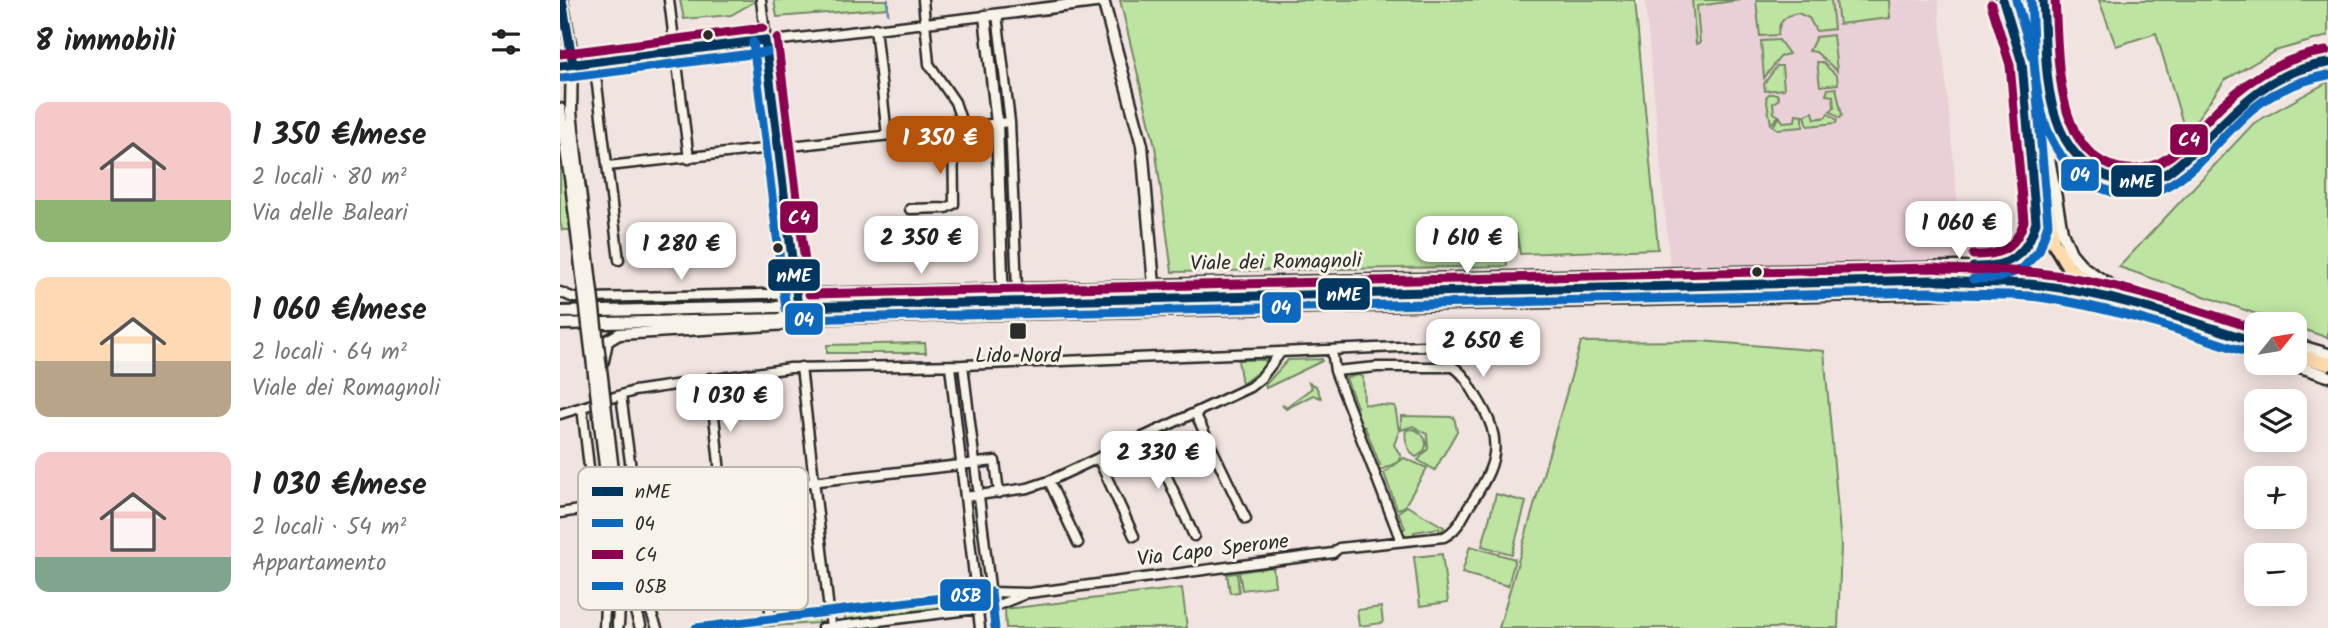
<!DOCTYPE html>
<html lang="it">
<head>
<meta charset="utf-8">
<style>
	:root { --surface:#fff; --page:#f2f2f2; --text:#222; --muted:#767676; --accent:#b45309 }
	body { margin:0; font-family:Kalam,sans-serif; background:var(--page); color:var(--text); height:100vh; display:flex; flex-direction:column; font-size:26px; white-space:nowrap }
	* { box-sizing:border-box; margin:0 }
	p { font-size:23px; color:var(--muted) }
	.icon { flex:none; width:38px; height:38px; fill:none; stroke:currentColor; stroke-width:2; stroke-linecap:round; stroke-linejoin:round }
	.map { position:relative; flex:1; overflow:hidden }
	.drawer { display:flex; flex-direction:column; background:var(--surface); width:560px }
	.drawer>* { flex:none }
	.needle { width:46px; rotate:60deg }
	.fabs { position:absolute; left:1684px; top:312px; display:grid; gap:14px }
	.fabs a { display:grid; place-items:center; width:63px; height:63px; border-radius:14px; background:var(--surface); box-shadow:0 4px 18px #0003; font-size:35px }
	.price { position:absolute; translate:-50% -60px; padding:0 16px; border-radius:14px; background:#fff; color:#222; font-size:23px; line-height:46px; filter:drop-shadow(0 2px 4px #0008) }
	.price::after { content:''; position:absolute; left:50%; top:42px; width:21px; height:16px; margin-left:-10px; background:inherit; clip-path:polygon(0 0,100% 0,50% 100%) }
	.price.on { background:var(--accent); color:#fff }
	ul { padding:0; list-style:none }
	li { display:flex; align-items:center; gap:21px; height:175px; padding:0 35px }
	li span { display:grid; place-items:center; flex:none; width:196px; height:140px; border-radius:14px; color:#555 }
	li>.icon { margin-inline-start:auto }
	span .icon { width:84px; height:84px; fill:#fffc; stroke-width:1 }
	li b { font-size:30px }
	h2 { display:flex; justify-content:space-between; align-items:center; height:84px; padding:0 35px; font-size:30px }
	main { display:flex; flex:1; min-height:0 }
	.map>svg:first-child { display:block }
</style>
</head>
<body>
<main>
<section class="drawer">
<h2>8 immobili<svg class="icon" aria-label="filters" viewBox="0 0 24 24"><path d="M4 7h16M4 17h16"/><circle cx="9" cy="7" r="2"/><circle cx="15" cy="17" r="2"/></svg></h2>
<ul>
<li><span style="background:linear-gradient(#f6c9c9 70%,#8fb573 0)"><svg class="icon" aria-label="home" viewBox="0 0 24 24"><path d="M3 11l9-7 9 7M6 9v11h12V9"/></svg></span><div><b>1 350 €/mese</b><p>2 locali · 80 m²</p><p>Via delle Baleari</p></div></li>
<li><span style="background:linear-gradient(#ffd9b3 60%,#b9a48a 0)"><svg class="icon" aria-label="home" viewBox="0 0 24 24"><path d="M3 11l9-7 9 7M6 9v11h12V9"/></svg></span><div><b>1 060 €/mese</b><p>2 locali · 64 m²</p><p>Viale dei Romagnoli</p></div></li>
<li><span style="background:linear-gradient(#f6c9c9 75%,#7fa58c 0)"><svg class="icon" aria-label="home" viewBox="0 0 24 24"><path d="M3 11l9-7 9 7M6 9v11h12V9"/></svg></span><div><b>1 030 €/mese</b><p>2 locali · 54 m²</p><p>Appartamento</p></div></li>
</ul>
</section>
<div class="map">
<svg width="1768" height="628" viewBox="0 0 1768 628">
	<rect width="100%" height="100%" fill="#f1e3e0"/>
	<filter id="ink" filterUnits="userSpaceOnUse"><feTurbulence type="fractalNoise" baseFrequency=".0143" numOctaves="2"/><feDisplacementMap in="SourceGraphic" scale="14" xChannelSelector="R" yChannelSelector="G"/><feConvolveMatrix kernelMatrix="1 2 1 2 8 2 1 2 1" color-interpolation-filters="sRGB"/></filter>
	<g filter="url(#ink)">
		<!-- built -->
		<path fill="#e9d0d6" d="M1085,0H1378L1406,291L1113,298Z"/>
		<!-- green -->
		<path fill="#bde5a1" stroke="#748866" stroke-width="2" d="M120,0H194V2L171,15L124,19Z
			M214,0H328V8L217,17Z
			M560,0H1075L1098,249L960,254L957,234L945,235L947,266L612,272L595,146Z
			M1132,0H1181L1137,6L1140,43L1136,44Z
			M1196,0H1271L1274,29L1256,31L1249,18L1238,13C1226,15 1218,22 1218,35L1200,36Z
			M1276,0H1329L1330,18L1279,24Z
			M1450,0H1470L1485,155L1468,56Z
			M1539,0H1768V36L1715,51L1665,80L1626,134L1596,33L1556,46Z
			M1273,35L1277,71L1256,52L1249,51L1256,37Z
			M1219,40L1229,54L1221,56L1204,78L1201,41Z
			M1257,62H1262L1277,76L1278,84L1260,86Z
			M1217,66H1222L1224,89L1205,91L1204,84Z
			M1768,82V338L1734,326V324H1726L1559,267L1694,123Z
			M1276,88L1282,115L1280,118L1270,111L1274,108L1273,96L1266,95L1268,89Z
			M1209,94H1217L1219,99L1213,103L1214,113L1219,116L1211,124L1206,97Z
			M1253,112L1255,119L1266,117L1268,113L1277,120L1276,123L1248,126L1245,115Z
			M1236,114L1243,115V127L1218,129L1213,126L1220,117L1223,122L1235,121Z
			M0,144L12,230H2L0,221Z
			M1140,341L1264,351L1281,545L1278,628H939L1021,342Z
			M365,343L366,353H267V345Z
			M762,359V361L706,388L705,385L728,360Z
			M678,360H709L707,365L682,384Z
			M798,375L803,377L804,404L835,406L839,431L834,445L841,456L838,462L817,472L815,467L820,465L805,427L799,429L792,409L797,407L786,378Z
			M749,383L756,386L761,398L753,395L726,409L722,405L726,407L752,388Z
			M841,416L894,417L897,431L875,470L858,460L868,449L867,434L853,426L841,430Z
			M854,429C869,436 870,450 856,457C848,452 844,439 846,430Z
			M844,458L867,468L844,507L837,509L824,473Z
			M936,494L966,502L952,554L922,546Z
			M847,506L884,527L880,534L879,528L854,532V538L842,537L840,531L845,528L838,512Z
			M66,513H74L76,522L70,524L83,615L73,578Z
			M910,546L955,559L948,586L902,573Z
			M882,554L888,602L860,606L854,557Z
			M713,567L715,586L682,590L679,572Z
			M677,573L679,592L670,593L667,574Z
			M622,588L627,628H446L445,609Z
			M409,601V605L285,620V615Z
			M821,607L823,623L799,626L797,610Z
			M258,619V623L181,628Z"/>
		<g fill="none" stroke-linecap="round" stroke-linejoin="round">
			<!-- stream -->
			<path stroke="#6a8ba3" stroke-width="2.5" d="M327,0L328,13"/>
			<defs>
				<path id="minor" d="M109,0L129,159
					M201,0L238,307
					M363,0L369,64L395,102L400,117
					M437,14L450,122L457,288
					M315,28L327,135
					M34,61L59,260
					M0,66L425,16
					M48,166L450,122
					M350,209L386,208L394,204L393,127
					M0,292L14,298H30L594,285
					M772,350L775,371
					M403,365L435,628
					M390,366L420,628
					M241,367L271,628
					M150,378L162,492
					M61,395L90,610L97,628
					M22,407L45,605L44,628
					M635,413L686,519
					M0,414L74,391L230,368L403,365L863,346L911,348
					M588,435L634,536
					M538,458L574,536
					M489,481L518,543
					M196,489L211,619
					M405,497L468,488L489,481L690,387L701,378L721,352
					M76,502L435,461L439,493
					M0,513L33,508
					M136,628L431,592L469,593L728,559L773,553L779,548L884,537C896,531 902,519 908,508C937,464 946,443 916,396C910,386 904,373 893,367H817L775,371L841,541
					M262,628L433,607L463,595"/>
				<path id="tertiary" d="M2,0L12,54L11,112L19,182
					M543,0L582,145L594,285L1400,267L1433,268
					M1473,0L1486,141L1502,232L1511,253L1523,267L1551,286L1696,332
					M0,109L11,184
					M443,308L437,123L425,16L543,1
					M0,324L1435,292C1525,295 1610,327 1696,353
					M1734,344L1768,354
					M43,361L47,341L59,334L229,324
					M1725,362L1768,376
					M59,522L68,584L80,625
					M52,523L60,587L58,625"/>
				<path id="secondary" d="M1399,277C1471,270 1480,238 1474,174C1471,150 1469,127 1466,104
					M0,312L1372,280L1480,286L1549,300"/>
				<path id="primary" d="M1443,0L1469,83L1493,241L1509,268L1539,291L1696,342
					M1483,0C1489,59 1480,154 1548,178C1610,200 1642,136 1682,102C1705,82 1737,66 1768,63
					M1734,354L1768,364"/>
			</defs>
			<!-- minor casing -->
			<use href="#minor" stroke="#2b2b2b" stroke-width="13"/>
			<!-- tertiary casing -->
			<use href="#tertiary" stroke="#2b2b2b" stroke-width="15"/>
			<!-- secondary casing -->
			<use href="#secondary" stroke="#2b2b2b" stroke-width="16"/>
			<!-- primary casing -->
			<use href="#primary" stroke="#2b2b2b" stroke-width="18"/>
			<!-- minor -->
			<use href="#minor" stroke="#f7f3e8" stroke-width="8"/>
			<!-- tertiary -->
			<use href="#tertiary" stroke="#f7f3e8" stroke-width="10"/>
			<!-- secondary -->
			<use href="#secondary" stroke="#f7f3e8" stroke-width="10"/>
			<!-- primary -->
			<use href="#primary" stroke="#fedbac" stroke-width="12"/>
			<defs>
				<path id="tertiary-bridge" d="M19,182L59,522
					M11,184L52,523"/>
			</defs>
			<!-- tertiary-bridge casing -->
			<use href="#tertiary-bridge" stroke="#2b2b2b" stroke-width="15" stroke-linecap="butt"/>
			<!-- tertiary-bridge -->
			<use href="#tertiary-bridge" stroke="#f7f3e8" stroke-width="10"/>
			<defs>
				<path id="bus-1" d="M2,0L13,64
					M1483,0C1487,58 1480,141 1539,173C1562,186 1584,182 1607,173C1665,131 1690,74 1768,63
					M205,40L238,307L1372,280C1407,284 1443,281 1479,285C1553,294 1625,319 1696,342
					M0,66L205,40
					M1413,267C1448,268 1467,256 1476,222L1462,63L1443,0"/>
				<path id="bus-2" d="M1471,1C1475,63 1469,149 1533,184C1605,223 1645,150 1691,110C1713,92 1740,80 1768,75
					M193,42L226,309L236,319L1371,292C1407,296 1443,293 1479,297C1552,307 1622,331 1692,354
					M2,78L207,52
					M1413,279L1439,278L1462,269L1479,251L1488,224L1474,61L1456,0"/>
				<path id="bus-3" d="M1495,0C1499,51 1493,154 1559,168C1574,171 1587,169 1601,162C1619,152 1634,134 1648,119C1681,84 1718,58 1766,51
					M217,38L249,294L1372,268C1407,271 1443,269 1479,273C1553,281 1625,306 1696,329
					M0,54L203,28
					M1413,255C1441,256 1456,248 1464,221L1450,65L1431,4"/>
				<path id="bus-4" d="M136,628L431,592L435,628"/>
			</defs>
			<!-- bus-1 casing -->
			<use href="#bus-1" stroke="#f7f3e8" stroke-width="14"/>
			<!-- bus-2 casing -->
			<use href="#bus-2" stroke="#f7f3e8" stroke-width="14"/>
			<!-- bus-3 casing -->
			<use href="#bus-3" stroke="#f7f3e8" stroke-width="14"/>
			<!-- bus-4 casing -->
			<use href="#bus-4" stroke="#f7f3e8" stroke-width="14"/>
			<!-- bus-1 -->
			<use href="#bus-1" stroke="#00365f" stroke-width="9"/>
			<!-- bus-2 -->
			<use href="#bus-2" stroke="#0c69bf" stroke-width="9"/>
			<!-- bus-3 -->
			<use href="#bus-3" stroke="#8b004f" stroke-width="9"/>
			<!-- bus-4 -->
			<use href="#bus-4" stroke="#0c69bf" stroke-width="9"/>
		</g>
	</g>
	<!-- markers -->
	<g fill="#2b2b2b" stroke="#f7f3e8" stroke-width="2.5">
		<circle cx="148" cy="35" r="6"/>
		<circle cx="218" cy="248" r="6"/>
		<circle cx="1197" cy="272" r="6"/>
		<rect x="449" y="322" width="18" height="18" rx="3.5"/>
	</g>
	<g text-anchor="middle" dominant-baseline="central" stroke-width="6" stroke-linejoin="round" paint-order="stroke">
		<!-- street labels -->
		<g font-size="21" fill="#2b2b2b" stroke="#f7f3e8">
			<text transform="translate(716 263) rotate(-1)">Viale dei Romagnoli</text>
			<text transform="translate(653 551) rotate(-7)">Via Capo Sperone</text>
		</g>
		<!-- poi labels -->
		<g font-size="21" fill="#2b2b2b" stroke="#f7f3e8">
			<text x="458" y="356">Lido Nord</text>
		</g>
	</g>
	<!-- legend -->
	<rect x="18" y="467" width="230" height="143" rx="10" fill="#f7f3e8" stroke="#bab7af" stroke-width="2"/>
	<rect x="32" y="487" width="31" height="9" fill="#00365f"/>
	<rect x="32" y="519" width="31" height="8" fill="#0c69bf"/>
	<rect x="32" y="550" width="31" height="9" fill="#8b004f"/>
	<rect x="32" y="582" width="31" height="8" fill="#0c69bf"/>
	<g font-size="19" fill="#2b2b2b">
		<text x="75" y="498">nME</text>
		<text x="75" y="530">04</text>
		<text x="75" y="561">C4</text>
		<text x="75" y="593">05B</text>
	</g>
	<g stroke="#f7f3e8" stroke-width="2.5">
		<rect x="1609" y="123" width="40" height="33" rx="7" fill="#8b004f"/>
		<rect x="1500" y="158" width="40" height="34" rx="7" fill="#0c69bf"/>
		<rect x="1550" y="164" width="53" height="34" rx="7" fill="#00365f"/>
		<rect x="219" y="200" width="40" height="34" rx="7" fill="#8b004f"/>
		<rect x="207" y="258" width="54" height="34" rx="7" fill="#00365f"/>
		<rect x="757" y="277" width="54" height="34" rx="7" fill="#00365f"/>
		<rect x="701" y="291" width="41" height="33" rx="7" fill="#0c69bf"/>
		<rect x="224" y="302" width="40" height="34" rx="7" fill="#0c69bf"/>
		<rect x="379" y="578" width="53" height="34" rx="7" fill="#0c69bf"/>
	</g>
	<g font-size="19" text-anchor="middle" font-weight="bold" fill="#fff">
		<text x="1629" y="146">C4</text>
		<text x="1520" y="181">04</text>
		<text x="1577" y="188">nME</text>
		<text x="239" y="224">C4</text>
		<text x="234" y="282">nME</text>
		<text x="784" y="301">nME</text>
		<text x="721" y="314">04</text>
		<text x="244" y="326">04</text>
		<text x="406" y="602">05B</text>
	</g>
</svg>
<div class="fabs">
<a><svg class="needle" viewBox="-14 -14 28 28"><path d="M0-13l5 13h-10z" fill="#e53935"/><path d="M0 13l5-13h-10z" fill="#767676"/></svg></a>
<a><svg class="icon" aria-label="layers" viewBox="0 0 24 24"><path d="M12 4l9 5-9 5-9-5zM3 14l9 5 9-5"/></svg></a>
<a>+</a>
<a>−</a>
</div>
<b class="price on" style="left:380px;top:176px">1 350 €</b>
<b class="price" style="left:1399px;top:261px">1 060 €</b>
<b class="price" style="left:361px;top:276px">2 350 €</b>
<b class="price" style="left:907px;top:276px">1 610 €</b>
<b class="price" style="left:121px;top:282px">1 280 €</b>
<b class="price" style="left:923px;top:379px">2 650 €</b>
<b class="price" style="left:170px;top:434px">1 030 €</b>
<b class="price" style="left:598px;top:491px">2 330 €</b>
</div>
</main>
</body>
</html>
